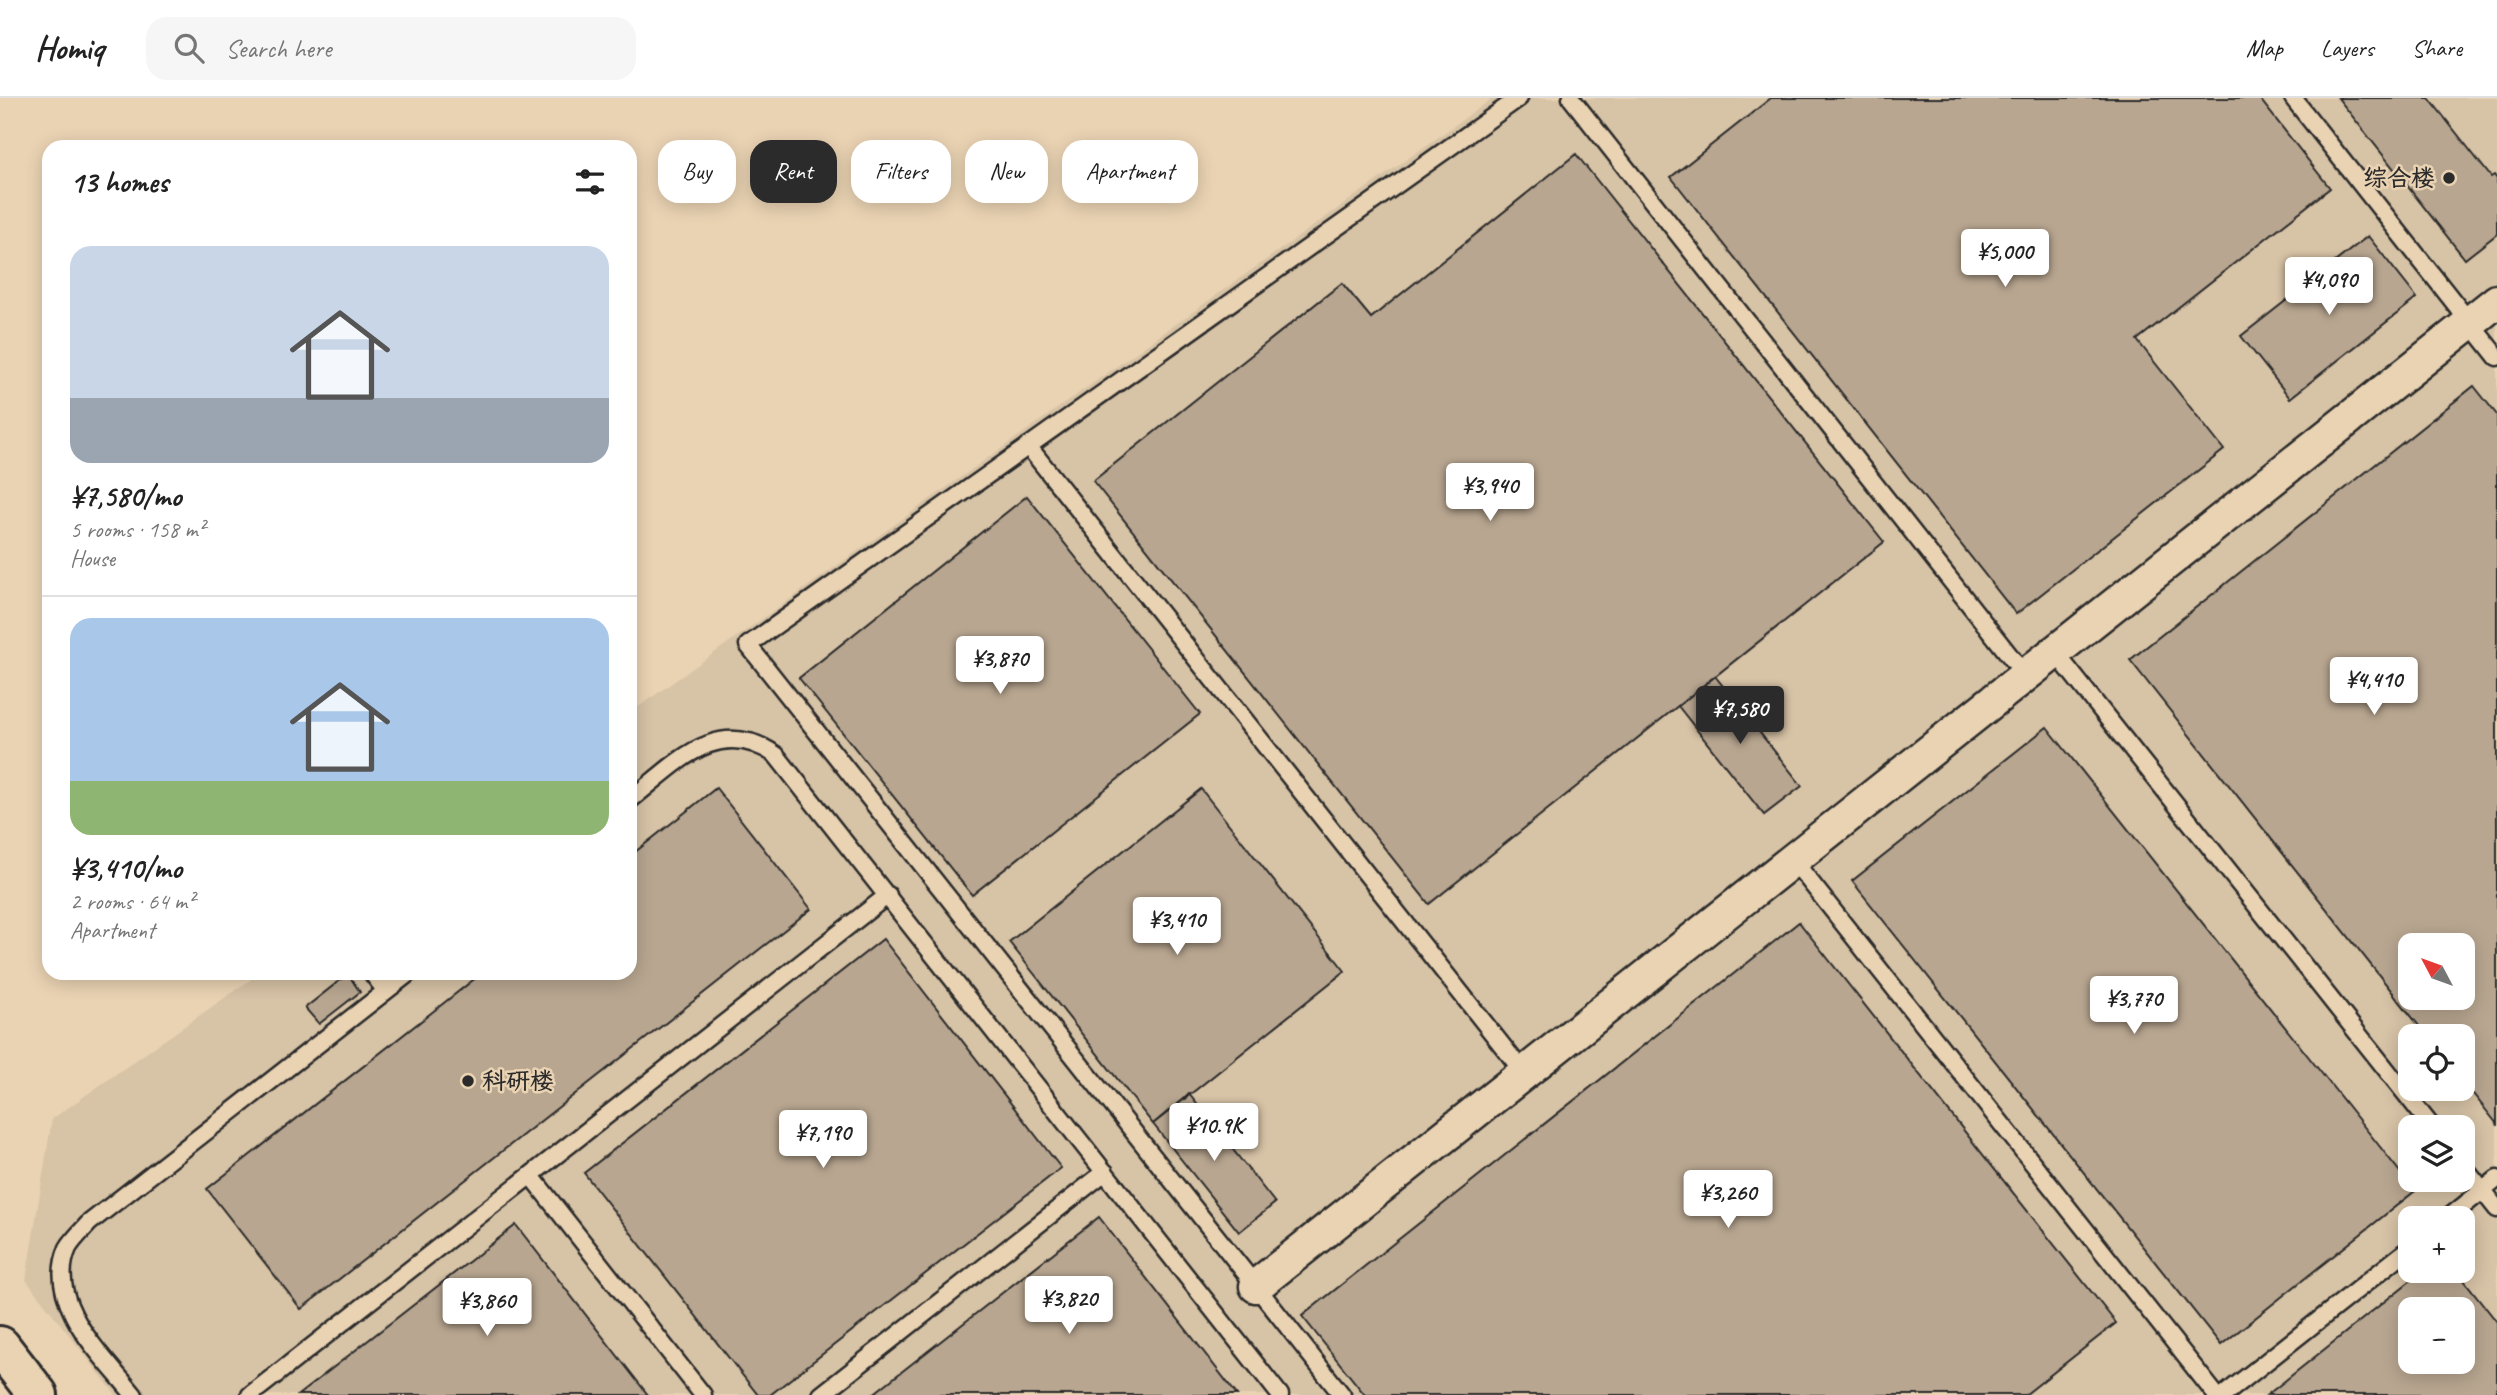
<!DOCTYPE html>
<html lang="en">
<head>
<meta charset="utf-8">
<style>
	:root { --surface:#fff; --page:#f6f6f6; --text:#222; --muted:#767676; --line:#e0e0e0; --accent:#2b2b2b }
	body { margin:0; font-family:Caveat,"LXGW WenKai TC",sans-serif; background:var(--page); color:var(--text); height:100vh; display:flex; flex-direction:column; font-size:26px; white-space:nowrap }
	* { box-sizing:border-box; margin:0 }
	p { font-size:23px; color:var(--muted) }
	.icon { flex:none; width:38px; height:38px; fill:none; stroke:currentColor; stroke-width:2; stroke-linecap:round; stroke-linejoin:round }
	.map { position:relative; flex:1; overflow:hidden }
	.sheet { position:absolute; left:42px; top:42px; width:595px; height:840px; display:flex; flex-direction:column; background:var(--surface); border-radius:21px; box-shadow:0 4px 18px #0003 }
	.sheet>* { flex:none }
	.guide { position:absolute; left:658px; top:42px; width:665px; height:63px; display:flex; gap:14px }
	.needle { width:46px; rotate:311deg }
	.tools { position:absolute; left:2398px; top:835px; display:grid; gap:14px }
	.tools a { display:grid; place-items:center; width:77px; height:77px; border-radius:14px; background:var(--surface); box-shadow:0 4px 18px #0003; font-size:35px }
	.price { position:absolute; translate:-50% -60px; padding:0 16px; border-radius:7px; background:#fff; color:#222; font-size:23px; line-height:46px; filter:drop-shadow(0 2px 4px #0008) }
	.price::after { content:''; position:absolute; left:50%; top:42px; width:21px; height:16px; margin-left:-10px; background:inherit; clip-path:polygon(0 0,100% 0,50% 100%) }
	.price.current { background:var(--accent); color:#fff }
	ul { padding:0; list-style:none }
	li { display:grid; align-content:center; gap:14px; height:371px; padding:0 28px }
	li+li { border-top:2px solid var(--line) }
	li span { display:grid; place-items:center; height:217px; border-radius:21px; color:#555 }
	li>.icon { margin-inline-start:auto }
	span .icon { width:126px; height:126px; fill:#fffc; stroke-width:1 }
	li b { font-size:30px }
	h2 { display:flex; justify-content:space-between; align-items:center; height:84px; padding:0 28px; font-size:30px }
	.chip { padding:0 24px; border-radius:21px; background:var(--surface); box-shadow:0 4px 18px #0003; font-size:24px; line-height:63px }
	.chip.current { background:var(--accent); color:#fff }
	header { display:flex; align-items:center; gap:42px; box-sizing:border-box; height:98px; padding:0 35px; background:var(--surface); border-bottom:2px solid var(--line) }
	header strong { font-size:33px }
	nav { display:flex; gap:38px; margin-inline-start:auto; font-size:24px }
	.search { width:490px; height:63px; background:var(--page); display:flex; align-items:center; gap:18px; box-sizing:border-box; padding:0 24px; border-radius:21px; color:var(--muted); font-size:26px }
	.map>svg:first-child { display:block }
</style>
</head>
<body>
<header>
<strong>Homiq</strong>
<div class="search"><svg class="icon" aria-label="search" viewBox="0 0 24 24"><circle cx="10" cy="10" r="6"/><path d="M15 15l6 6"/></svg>Search here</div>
<nav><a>Map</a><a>Layers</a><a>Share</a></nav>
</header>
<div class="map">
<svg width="2497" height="1297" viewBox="0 0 2497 1297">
	<rect width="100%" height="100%" fill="#ead3b3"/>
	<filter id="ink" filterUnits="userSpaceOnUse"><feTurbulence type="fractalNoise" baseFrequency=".0143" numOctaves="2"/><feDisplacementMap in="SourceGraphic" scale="14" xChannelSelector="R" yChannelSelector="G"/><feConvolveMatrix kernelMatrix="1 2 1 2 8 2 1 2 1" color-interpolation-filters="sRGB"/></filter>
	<g filter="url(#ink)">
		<!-- built -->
		<path fill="#d7c3a6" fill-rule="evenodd" d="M1493,0H2497V1297H116L26,1182L52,1021L260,875H630V615ZM2410,847H2462V900H2410ZM2410,938H2462V990H2410ZM2410,1029H2462V1082H2410ZM2410,1120H2462V1172H2410ZM2410,1211H2462V1264H2410Z"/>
		<!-- building -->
		<path fill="#b8a690" stroke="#2b2b2b" stroke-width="2" fill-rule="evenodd" d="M1771,0H2259L2330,90L2137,242L2224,352L2016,516L1671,79Z
			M2338,0H2429L2491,79L2494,77L2497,81V136L2465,161Z
			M1576,56L1884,444L1429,806L1093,383L1342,185L1371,220Z
			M2368,138L2417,200L2290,300L2241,238Z
			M2474,288L2497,317V1026L2462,982V938H2427L2130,562ZM2410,847H2462V900H2410Z
			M1027,398L1200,616L972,797L799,580Z
			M1715,578L1802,688L1764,717L1678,608Z
			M2047,629L2415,1093L2221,1247L1852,783Z
			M716,690L811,811L301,1211L207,1091L482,875H630V758Z
			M1201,691L1345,873L1153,1026L1009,844Z
			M1799,824L2116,1225L2025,1297H1365L1302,1218Z
			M883,841L1061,1070L770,1297H758L584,1075Z
			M348,876L360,894L319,926L305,910Z
			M1189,996L1275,1105L1239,1134L1153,1026Z
			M1099,1119L1237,1297H872Z
			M516,1127L648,1297H298Z
			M2424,1172H2456L2497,1224V1297H2267ZM2410,1211H2462V1264H2410Z"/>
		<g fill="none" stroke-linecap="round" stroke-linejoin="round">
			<defs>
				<path id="service" d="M1571,0L2025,577
					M2293,0L2497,259
					M1028,348L1524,975
					M2055,554L2432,1029
					M630,702C675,667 717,616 776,657L1280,1297
					M1793,762L2216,1297
					M372,875L386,893
					M2462,1067L2497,1111
					M531,1078L703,1297
					M2448,1120L2497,1081
					M134,1297C103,1258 44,1204 68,1150C73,1141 82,1133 89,1125L409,875
					M250,1297L888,797
					M821,1297L1105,1074
					M1342,1297L748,547L1519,0
					M2224,1297L2410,1150"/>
				<path id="minor" d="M1256,1188L2497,203"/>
				<path id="tertiary" d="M0,1248L38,1297"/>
			</defs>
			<!-- service casing -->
			<use href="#service" stroke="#2b2b2b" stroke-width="21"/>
			<!-- minor casing -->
			<use href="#minor" stroke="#2b2b2b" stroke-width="37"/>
			<!-- tertiary casing -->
			<use href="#tertiary" stroke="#2b2b2b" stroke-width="44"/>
			<!-- service -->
			<use href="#service" stroke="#ead3b3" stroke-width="16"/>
			<!-- minor -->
			<use href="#minor" stroke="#ead3b3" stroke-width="32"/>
			<!-- tertiary -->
			<use href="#tertiary" stroke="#ead3b3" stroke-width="38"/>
		</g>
	</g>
	<!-- markers -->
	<g fill="#2b2b2b" stroke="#ead3b3" stroke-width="2.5">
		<circle cx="2449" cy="80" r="7"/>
		<circle cx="468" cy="983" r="7"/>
	</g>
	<g text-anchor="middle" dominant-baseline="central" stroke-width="5" stroke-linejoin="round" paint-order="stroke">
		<!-- poi labels -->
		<g font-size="24" font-weight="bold" fill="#2b2b2b" stroke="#ead3b3" text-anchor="end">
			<text x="2435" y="80">综合楼</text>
			<text x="482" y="983" text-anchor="start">科研楼</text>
		</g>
	</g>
</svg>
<div class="tools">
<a><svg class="needle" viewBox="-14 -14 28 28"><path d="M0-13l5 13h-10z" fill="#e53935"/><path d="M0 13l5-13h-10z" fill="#767676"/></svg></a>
<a><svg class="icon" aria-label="locate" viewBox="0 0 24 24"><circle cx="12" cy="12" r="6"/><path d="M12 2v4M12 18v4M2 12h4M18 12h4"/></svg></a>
<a><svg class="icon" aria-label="layers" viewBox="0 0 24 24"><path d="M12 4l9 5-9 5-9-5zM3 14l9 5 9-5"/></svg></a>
<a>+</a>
<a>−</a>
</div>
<b class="price" style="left:2005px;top:191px">¥5,000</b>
<b class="price" style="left:2329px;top:219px">¥4,090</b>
<b class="price" style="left:1490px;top:425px">¥3,940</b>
<b class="price" style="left:1000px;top:598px">¥3,870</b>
<b class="price" style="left:2374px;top:619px">¥4,410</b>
<b class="price current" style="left:1740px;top:648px">¥7,580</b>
<b class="price" style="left:1177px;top:859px">¥3,410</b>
<b class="price" style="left:2134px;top:938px">¥3,770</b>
<b class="price" style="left:1214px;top:1065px">¥10.9K</b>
<b class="price" style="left:823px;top:1072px">¥7,190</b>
<b class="price" style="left:1728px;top:1132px">¥3,260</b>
<b class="price" style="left:1069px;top:1238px">¥3,820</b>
<b class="price" style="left:487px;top:1240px">¥3,860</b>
<div class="guide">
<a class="chip">Buy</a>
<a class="chip current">Rent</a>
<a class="chip">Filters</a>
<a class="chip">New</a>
<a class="chip">Apartment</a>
</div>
<section class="sheet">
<h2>13 homes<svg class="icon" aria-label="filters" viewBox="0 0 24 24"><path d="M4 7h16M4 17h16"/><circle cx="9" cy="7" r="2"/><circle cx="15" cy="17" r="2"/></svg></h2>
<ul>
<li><span style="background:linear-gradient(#c9d6e8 70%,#9aa5b1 0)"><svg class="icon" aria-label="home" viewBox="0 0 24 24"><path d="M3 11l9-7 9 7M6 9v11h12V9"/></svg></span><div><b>¥7,580/mo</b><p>5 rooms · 158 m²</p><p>House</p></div></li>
<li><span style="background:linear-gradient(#a9c7e8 75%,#8fb573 0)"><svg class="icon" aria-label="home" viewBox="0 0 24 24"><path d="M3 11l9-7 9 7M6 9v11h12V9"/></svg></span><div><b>¥3,410/mo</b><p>2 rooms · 64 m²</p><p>Apartment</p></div></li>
</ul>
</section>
</div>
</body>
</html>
